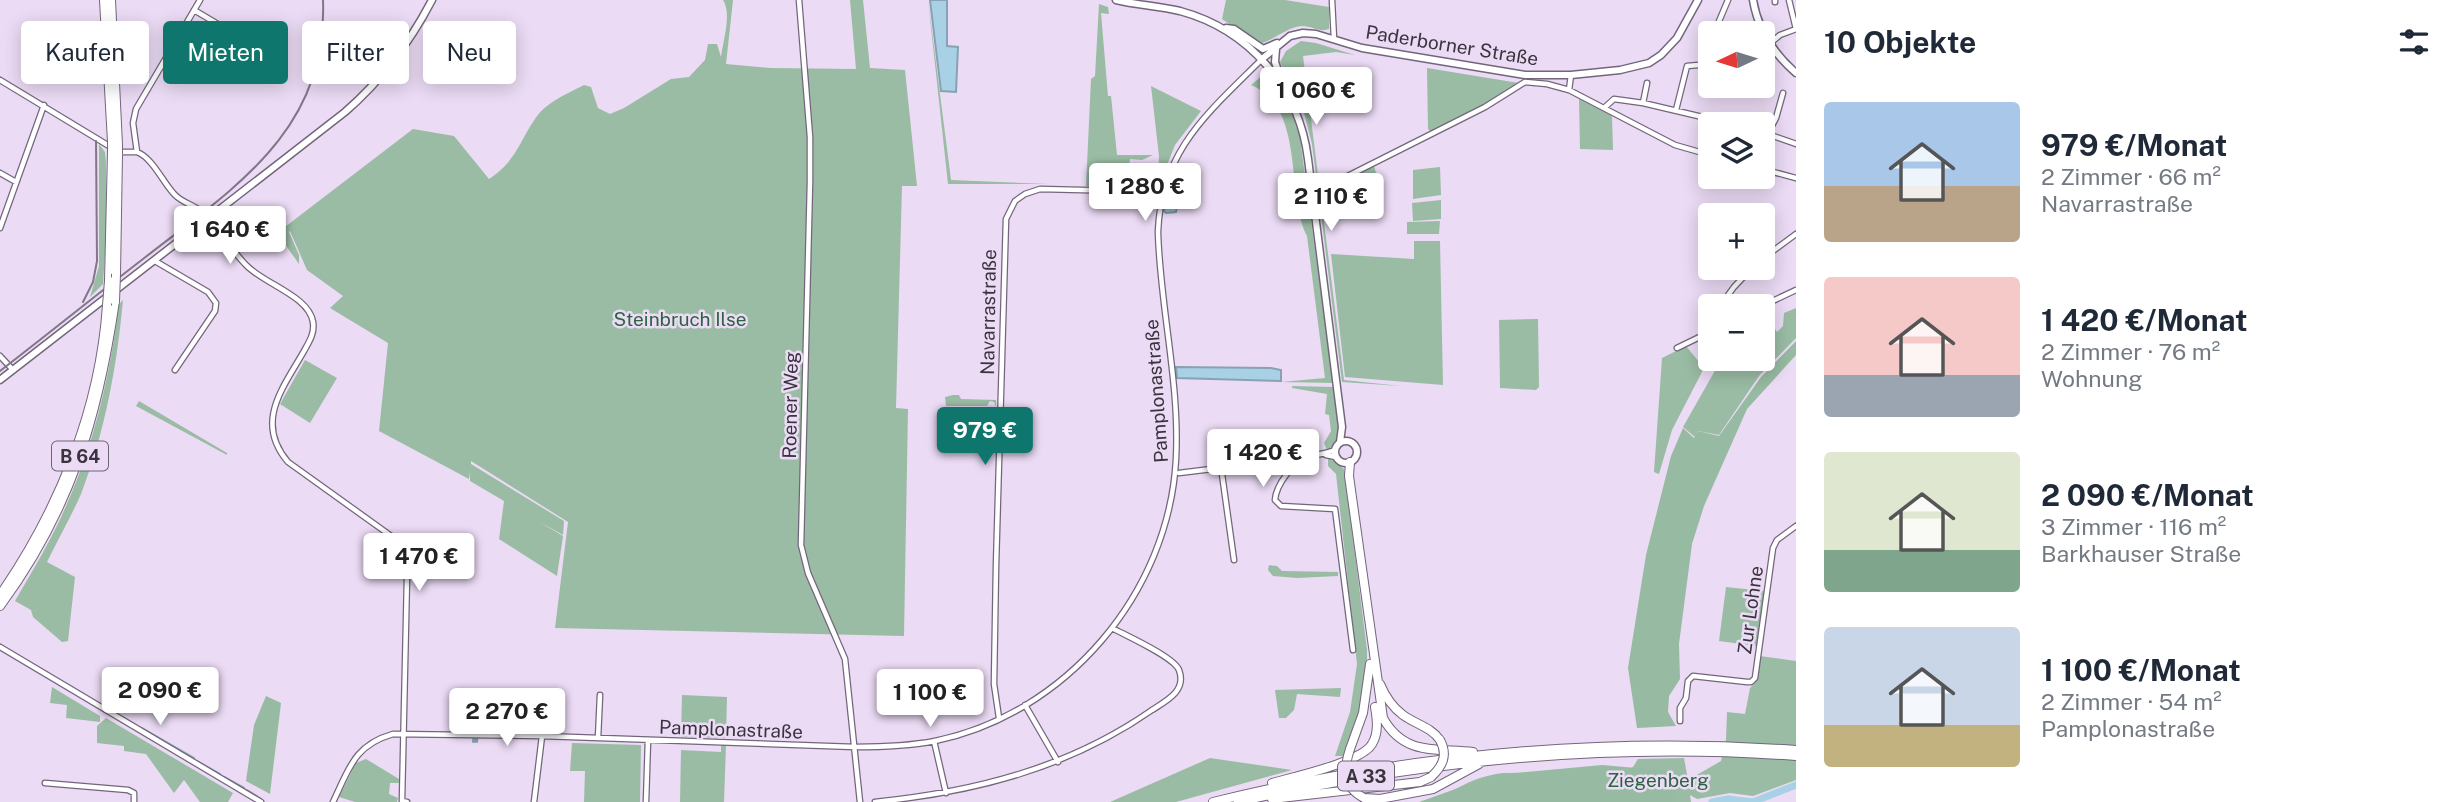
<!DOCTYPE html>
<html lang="de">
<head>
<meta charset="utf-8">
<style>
	:root { --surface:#fff; --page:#f6f6f7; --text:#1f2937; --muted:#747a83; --accent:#0f766e }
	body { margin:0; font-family:"Public Sans",sans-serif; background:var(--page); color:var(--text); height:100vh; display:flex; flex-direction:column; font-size:26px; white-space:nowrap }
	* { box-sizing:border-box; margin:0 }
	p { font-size:23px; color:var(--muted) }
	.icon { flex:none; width:38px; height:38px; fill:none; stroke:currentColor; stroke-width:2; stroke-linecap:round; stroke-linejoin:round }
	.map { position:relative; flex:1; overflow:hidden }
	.drawer { display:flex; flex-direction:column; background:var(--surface); width:665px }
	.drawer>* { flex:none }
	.top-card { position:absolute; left:21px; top:21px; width:665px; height:63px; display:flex; gap:14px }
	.needle { width:46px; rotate:266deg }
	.buttons { position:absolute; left:1698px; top:21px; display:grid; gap:14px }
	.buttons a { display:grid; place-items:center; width:77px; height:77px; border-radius:7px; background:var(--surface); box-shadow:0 4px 18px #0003; font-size:35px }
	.price { position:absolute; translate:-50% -60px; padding:0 16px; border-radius:7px; background:#fff; color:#222; font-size:23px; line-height:46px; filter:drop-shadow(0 2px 4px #0008) }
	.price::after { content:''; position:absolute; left:50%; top:42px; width:21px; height:16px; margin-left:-10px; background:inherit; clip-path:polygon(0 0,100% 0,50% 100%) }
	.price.selected { background:var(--accent); color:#fff }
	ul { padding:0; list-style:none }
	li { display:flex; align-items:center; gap:21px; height:175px; padding:0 28px }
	li span { display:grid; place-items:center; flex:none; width:196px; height:140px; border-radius:7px; color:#555 }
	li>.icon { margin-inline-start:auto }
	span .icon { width:84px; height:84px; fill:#fffc; stroke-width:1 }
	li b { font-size:30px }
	h2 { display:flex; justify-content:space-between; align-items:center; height:84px; padding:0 28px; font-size:30px }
	.pill { padding:0 24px; border-radius:7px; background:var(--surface); box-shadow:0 4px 18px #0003; font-size:24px; line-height:63px }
	.pill.selected { background:var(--accent); color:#fff }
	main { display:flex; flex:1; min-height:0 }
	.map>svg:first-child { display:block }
</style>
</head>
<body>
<main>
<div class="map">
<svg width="1796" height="802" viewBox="0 0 1796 802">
	<rect width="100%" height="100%" fill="#ebdbf5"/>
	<!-- green -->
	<path fill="#9abca4" d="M723,0H733L726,64L771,68L856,69L850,0H863L870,68L905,70L917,186H902L896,408L908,409L904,636L555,628L568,522L471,461V464L564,521L563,535L538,521L563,536L557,576L499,539L504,501L470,481V472L469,479L379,431L388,343L330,308L343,296L307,270L290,231L289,232L299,255V264L277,233L413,129L454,136L489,179C516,161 518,144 535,119C546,102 567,94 584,85L591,87L598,108L610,114L624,108L671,79L689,77L705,60L708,44H717L721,57C723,41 732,14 723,0Z
		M928,0L951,180L1048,184H948Z
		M1226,0H1285L1329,7V29C1319,33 1311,25 1301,26C1286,28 1274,40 1259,44L1222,19Z
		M1099,4L1108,7L1109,14L1101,13L1108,96H1111L1117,155H1153L1142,160L1130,159L1127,187L1086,186L1091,79L1095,76Z
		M1301,41L1316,43L1355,55L1336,52L1303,56L1344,380L1401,386L1342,382L1312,144L1304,113L1280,62L1286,51Z
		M1427,68L1519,83L1484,106L1431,132L1428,129Z
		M1263,75C1281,81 1295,121 1300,138L1333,383L1281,382L1325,378L1307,236C1285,193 1306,108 1251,85Z
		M1151,86L1201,111L1175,145L1161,180L1158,179L1159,156Z
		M1579,99L1612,116L1613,150L1580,149Z
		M99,144L105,152L106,163V238L103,284L90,297L99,266Z
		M1374,166L1379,183L1342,195L1340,184Z
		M1440,167L1441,195L1413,199V170Z
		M1441,200V219L1413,221L1412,203Z
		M1440,221L1439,234H1407V222Z
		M1414,241H1440L1443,385L1345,377L1331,254L1414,259Z
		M123,300C117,366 105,432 81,494C71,517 58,539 47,562L75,577L68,641L62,642L33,617L31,610L15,601C33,570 52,539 66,506C95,442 110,374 119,304Z
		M1796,308V338L1759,376L1719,435L1698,431L1695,437L1683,427L1721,360L1762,359V315L1765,313L1777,332L1783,326L1784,313Z
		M1538,319L1539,387L1536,390L1500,388L1499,320Z
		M1686,346L1704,368L1672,430L1659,474L1654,472L1662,358Z
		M305,360L337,378L310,423L280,404Z
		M1292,386L1334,387L1339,437L1329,450H1327L1324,443L1331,431L1329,415L1325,414L1327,394L1292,388Z
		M953,395H959L961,399L996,400V407L994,402L990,401L987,406H946L945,397Z
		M139,401L227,453V455L136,406Z
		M1328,457L1344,469L1346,482L1367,650V676L1365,697L1345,756H1335L1350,712L1357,664L1336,474L1328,466Z
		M1269,565L1277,566L1282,571L1338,572V576L1297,578L1273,576L1268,570Z
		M1726,587L1764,591L1757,646L1719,641Z
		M1760,656L1796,661V780L1753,796L1730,793L1697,799L1690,795L1691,802H1429C1458,790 1470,777 1503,773L1626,771L1633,767L1638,759L1684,758L1688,780L1721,761L1726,740L1727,712L1745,714L1750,688L1756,682Z
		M52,687L100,716V722L66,718L67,705L50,703Z
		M1341,688L1340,697L1297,694L1294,710L1286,718H1279L1275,690Z
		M682,695L727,697L726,738L681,737Z
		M106,718L233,793L228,802H200L184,780L174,793L146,754L124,751V746L97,743V726Z
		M572,743L641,745L640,802H584L585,771H570Z
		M721,745H726L724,802H680L681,750L721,752Z
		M1210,758L1292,770L1176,802H1110Z
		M366,759L399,779V783H390L389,794L398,798L397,802H355L339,797L356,763Z"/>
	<!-- forest -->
	<path fill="#97baa2" d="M1796,341V355L1747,409L1704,506L1692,544L1679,644L1680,679L1669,696L1668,712L1676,726L1637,728L1628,668L1646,555L1671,456L1683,428L1694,438L1698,431L1719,436L1761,377Z
		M266,696L281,703L270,794L246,781L254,725Z
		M1602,765L1670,771L1676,802H1419L1495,775Z"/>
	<!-- water -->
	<path fill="#a9d1e5" stroke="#88a2b3" stroke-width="2" d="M930,0H947V46L958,47L956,92L941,91Z
		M1174,172L1181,174L1182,182L1176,212L1166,213L1164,211Z
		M1176,367L1271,368L1281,370V381L1177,378Z"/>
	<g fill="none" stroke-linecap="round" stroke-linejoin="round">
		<!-- stream -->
		<path stroke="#88a2b3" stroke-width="2" d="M142,728L194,758
			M473,742L474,728
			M475,742L476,728
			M477,742L478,728
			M197,761L220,774
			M224,777L244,788
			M247,790L261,799"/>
		<!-- river -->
		<path stroke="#a9d1e5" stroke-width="7" d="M1712,802L1728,799L1753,802L1796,785"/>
		<defs>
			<path id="minor" d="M200,0L136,109L133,123L137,152C153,158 163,183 175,195C183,203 194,205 202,212C219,227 230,249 246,265C264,284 309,296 313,322C315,333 309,342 304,351C283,388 254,422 288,462L394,538L402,553L407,577L402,801L407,802
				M799,0L810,137V182L801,545L808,573L845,659L860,802
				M1332,0L1334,39
				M1789,0L1796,29
				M1775,2V0
				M194,10L238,36H247L259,31
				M1736,31L1737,33
				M1714,33L1728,0
				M1762,50L1780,35L1796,29
				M0,80L119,152H137
				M1569,90L1571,75
				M1643,103L1647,83
				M1604,108L1614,99L1643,103L1732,124
				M1676,110L1687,66L1710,64
				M1762,132L1796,144
				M1768,133L1776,118L1783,93
				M1762,169L1796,178
				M0,173L16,182
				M1322,189L1485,107L1525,82L1547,84L1569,90L1675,145L1710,155
				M0,228L44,105
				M1762,259L1796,234
				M155,261L208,292L216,303L215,311L175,370
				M1720,306L1734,287L1752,268
				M1762,306L1796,290
				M1703,335L1710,321
				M1677,348L1710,332
				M0,356L13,370
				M1335,450C1326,454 1317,454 1308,457C1293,462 1276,485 1275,500L1281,506L1335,509L1353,650
				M1326,455L1336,457
				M1221,467L1234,560
				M1179,473L1277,461H1283L1293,467
				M0,647L261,802
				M1025,705L1058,762
				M999,718L994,684L996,566L1006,219L1015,201L1025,194L1040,189L1123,191L1161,197
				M1680,721V708L1686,698L1688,681L1693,676L1747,682H1751L1755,678L1773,548L1777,540L1796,526
				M598,738L600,695
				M934,741L946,793
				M45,783L128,790L134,793V802
				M333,802C349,769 354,745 393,734L542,736L855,747C882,747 909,746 935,741C1066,714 1169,593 1176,459C1180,383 1160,307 1158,232C1161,150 1208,113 1261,60
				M534,802L542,736
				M646,802L648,740
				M875,802C974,792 1069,768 1152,710C1166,701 1187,691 1179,670C1174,657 1127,636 1112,628"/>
			<path id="major" d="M1116,0C1137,5 1159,6 1180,11C1250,30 1299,88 1308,159L1342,427L1340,442
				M1753,0C1758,30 1773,53 1796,73
				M1226,28L1234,29L1263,49L1277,43
				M1276,49L1275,62L1281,79
				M1262,59L1290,36L1303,33L1316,34L1362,48L1525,75H1571L1620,70L1649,63L1661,55L1677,38L1698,0
				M0,380L345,112C382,80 409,44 432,0
				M1335 452a11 11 0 1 1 22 0a11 11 0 1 1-22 0Z"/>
			<path id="highway" d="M104,0L112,142
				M111,0L118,145
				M116,274L118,154
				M109,281L112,151
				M1350,462L1349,476L1383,718C1404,756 1436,748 1473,752
				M0,595C59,510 100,409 107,305
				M0,606C71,510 98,417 115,301
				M1380,684C1385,696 1392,707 1403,715C1415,724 1431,727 1440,740
				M1350,749L1363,713L1370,664
				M1272,783C1293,777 1362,762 1372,744C1379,733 1377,719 1375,707
				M1364,798L1380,799L1433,789L1479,764
				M1272,799L1420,782L1431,777
				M1213,802C1404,755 1600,736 1796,750
				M1238,802C1421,761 1608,742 1796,756"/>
		</defs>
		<!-- minor casing -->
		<use href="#minor" stroke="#73667c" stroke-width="7"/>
		<!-- major casing -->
		<use href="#major" stroke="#73667c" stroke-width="9"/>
		<!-- highway casing -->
		<use href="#highway" stroke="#73667c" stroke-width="10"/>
		<!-- minor -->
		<use href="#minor" stroke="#fff" stroke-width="4.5"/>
		<!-- major -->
		<use href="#major" stroke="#fff" stroke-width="6"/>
		<!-- highway -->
		<use href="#highway" stroke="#fff" stroke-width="8"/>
		<!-- rail -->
		<path stroke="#817787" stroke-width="2" d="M83,302L93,282L97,261L96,141
			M0,371C48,334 95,296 143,259C234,188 328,131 323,0"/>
		<defs>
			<path id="highway-bridge" d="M112,142V151
				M118,145V154
				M115,301L116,274
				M107,305L109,281
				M1350,749C1343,770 1343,787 1364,798
				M1431,777C1443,766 1448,755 1440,740"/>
		</defs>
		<!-- highway-bridge casing -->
		<use href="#highway-bridge" stroke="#73667c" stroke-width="10" stroke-linecap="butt"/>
		<!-- highway-bridge -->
		<use href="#highway-bridge" stroke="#fff" stroke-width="8"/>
	</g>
	<g text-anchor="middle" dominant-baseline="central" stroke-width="5" stroke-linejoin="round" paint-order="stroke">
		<!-- shield labels -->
		<g fill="#ebdbf5" stroke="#6f6675" stroke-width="2">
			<rect x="52" y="441.5" width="56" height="29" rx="5"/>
			<rect x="1338" y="761.5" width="56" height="29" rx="5"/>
		</g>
		<g font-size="18" font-weight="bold" fill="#3a343e">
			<text x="80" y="456">B 64</text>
			<text x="1366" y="776">A 33</text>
		</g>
		<!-- street labels -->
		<g font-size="19" fill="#3a343e" stroke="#ebdbf5">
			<text transform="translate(1452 45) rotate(9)">Paderborner Straße</text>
			<text transform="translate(988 312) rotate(-89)">Navarrastraße</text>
			<text transform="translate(1156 391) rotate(-94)">Pamplonastraße</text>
			<text transform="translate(790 405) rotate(-89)">Roener Weg</text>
			<text transform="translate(1750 610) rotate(-82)">Zur Lohne</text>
			<text transform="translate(731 729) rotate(2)">Pamplonastraße</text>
		</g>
		<!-- park labels -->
		<g font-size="19" fill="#2c6340" stroke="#ebdbf5">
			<text x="680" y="319">Steinbruch Ilse</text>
			<text x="1658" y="780">Ziegenberg</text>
		</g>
	</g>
</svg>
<div class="buttons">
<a><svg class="needle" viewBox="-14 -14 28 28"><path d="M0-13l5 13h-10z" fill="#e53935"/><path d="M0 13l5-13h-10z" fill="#747a83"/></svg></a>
<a><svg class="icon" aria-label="layers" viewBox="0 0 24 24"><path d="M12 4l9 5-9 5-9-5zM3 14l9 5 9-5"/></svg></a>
<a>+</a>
<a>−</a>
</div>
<b class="price" style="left:1316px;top:127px">1 060 €</b>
<b class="price" style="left:1145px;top:223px">1 280 €</b>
<b class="price" style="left:1331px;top:233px">2 110 €</b>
<b class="price" style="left:230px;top:266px">1 640 €</b>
<b class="price selected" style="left:985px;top:467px">979 €</b>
<b class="price" style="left:1263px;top:489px">1 420 €</b>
<b class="price" style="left:419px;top:593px">1 470 €</b>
<b class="price" style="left:160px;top:727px">2 090 €</b>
<b class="price" style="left:930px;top:729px">1 100 €</b>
<b class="price" style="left:507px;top:748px">2 270 €</b>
<div class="top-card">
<a class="pill">Kaufen</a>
<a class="pill selected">Mieten</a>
<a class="pill">Filter</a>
<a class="pill">Neu</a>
</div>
</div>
<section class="drawer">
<h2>10 Objekte<svg class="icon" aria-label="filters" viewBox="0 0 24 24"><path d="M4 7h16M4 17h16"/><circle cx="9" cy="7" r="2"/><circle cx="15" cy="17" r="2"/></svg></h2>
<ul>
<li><span style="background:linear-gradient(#a9c7e8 60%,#b9a48a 0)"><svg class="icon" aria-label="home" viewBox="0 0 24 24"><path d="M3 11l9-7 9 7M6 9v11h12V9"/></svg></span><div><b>979 €/Monat</b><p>2 Zimmer · 66 m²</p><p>Navarrastraße</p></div></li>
<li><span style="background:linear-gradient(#f6c9c9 70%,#9aa5b1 0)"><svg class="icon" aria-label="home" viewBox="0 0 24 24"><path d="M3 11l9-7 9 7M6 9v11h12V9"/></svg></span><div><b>1 420 €/Monat</b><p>2 Zimmer · 76 m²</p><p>Wohnung</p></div></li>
<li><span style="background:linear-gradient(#dfe7d0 70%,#7fa58c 0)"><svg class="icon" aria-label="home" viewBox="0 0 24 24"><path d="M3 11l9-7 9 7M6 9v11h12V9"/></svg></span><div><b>2 090 €/Monat</b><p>3 Zimmer · 116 m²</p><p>Barkhauser Straße</p></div></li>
<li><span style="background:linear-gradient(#c9d6e8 70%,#c2b280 0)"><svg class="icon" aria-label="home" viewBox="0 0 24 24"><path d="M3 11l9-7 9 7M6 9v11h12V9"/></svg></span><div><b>1 100 €/Monat</b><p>2 Zimmer · 54 m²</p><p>Pamplonastraße</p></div></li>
</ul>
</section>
</main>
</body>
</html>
